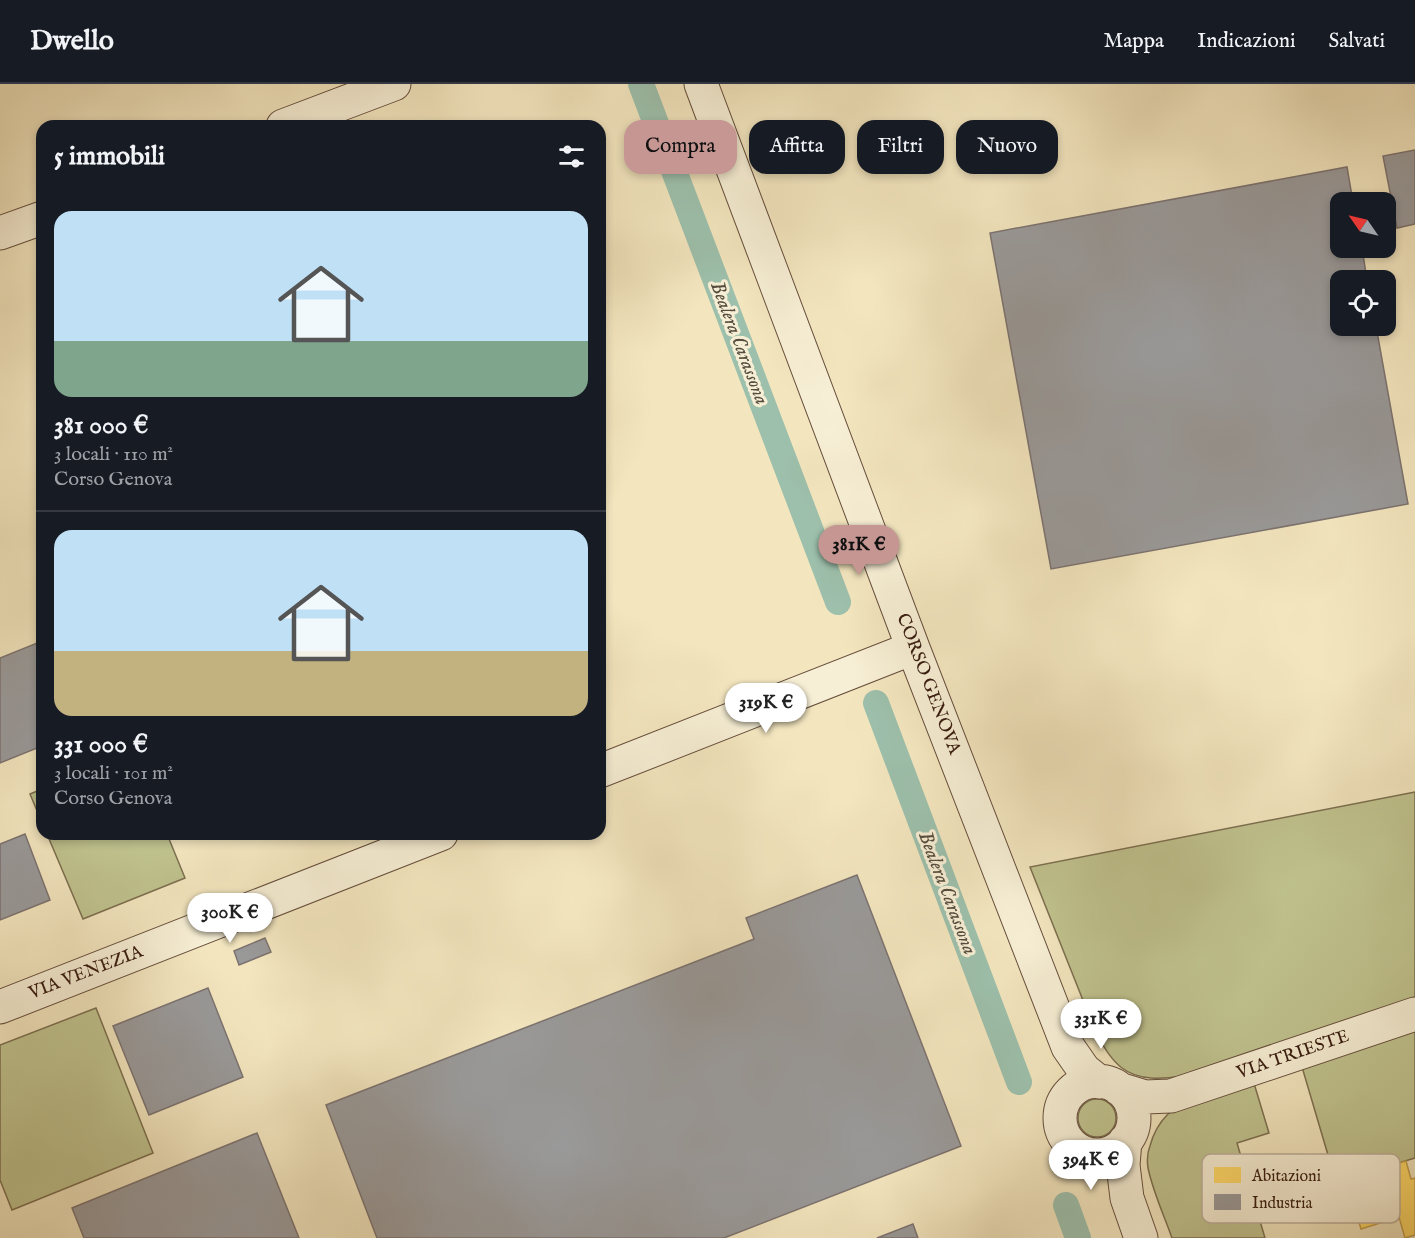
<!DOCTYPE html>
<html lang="it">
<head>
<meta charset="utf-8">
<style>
	:root { --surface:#171b24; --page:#20242c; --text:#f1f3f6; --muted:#9ea1a6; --line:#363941; --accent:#c59692 }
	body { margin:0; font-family:"IM FELL English",serif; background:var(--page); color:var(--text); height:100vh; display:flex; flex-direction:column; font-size:22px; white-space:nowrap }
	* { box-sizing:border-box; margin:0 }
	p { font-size:20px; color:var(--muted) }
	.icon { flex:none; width:33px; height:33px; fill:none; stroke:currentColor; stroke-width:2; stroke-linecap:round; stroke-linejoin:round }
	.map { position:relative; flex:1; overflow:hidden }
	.drawer { position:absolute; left:36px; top:36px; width:570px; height:720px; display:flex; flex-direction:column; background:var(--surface); border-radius:18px; box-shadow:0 3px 9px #0003 }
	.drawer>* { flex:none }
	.guide { position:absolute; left:624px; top:36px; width:570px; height:54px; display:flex; gap:12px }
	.needle { width:39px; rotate:304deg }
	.controls { position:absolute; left:1330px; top:108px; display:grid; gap:12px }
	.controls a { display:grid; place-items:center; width:66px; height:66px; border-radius:12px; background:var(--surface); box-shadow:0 3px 9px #0003; font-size:30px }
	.price { position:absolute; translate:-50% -51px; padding:0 14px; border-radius:21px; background:#fff; color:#222; font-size:20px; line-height:39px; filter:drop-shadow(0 2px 3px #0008) }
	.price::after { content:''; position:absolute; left:50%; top:36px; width:18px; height:14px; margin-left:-9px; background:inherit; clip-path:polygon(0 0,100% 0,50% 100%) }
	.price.on { background:var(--accent); color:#111 }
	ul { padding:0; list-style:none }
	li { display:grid; align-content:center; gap:12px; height:318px; padding:0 18px }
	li+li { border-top:2px solid var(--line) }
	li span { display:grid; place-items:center; height:186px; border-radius:18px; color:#555 }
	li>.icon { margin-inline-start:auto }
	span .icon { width:108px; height:108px; fill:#fffc; stroke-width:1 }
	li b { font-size:26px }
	h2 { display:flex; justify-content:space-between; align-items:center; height:72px; padding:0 18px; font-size:26px }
	.tag { padding:0 21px; border-radius:18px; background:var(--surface); box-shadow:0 3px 9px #0003; font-size:21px; line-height:54px }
	.tag.on { background:var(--accent); color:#111 }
	header { display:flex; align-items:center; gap:36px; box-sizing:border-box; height:84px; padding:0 30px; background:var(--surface); border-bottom:2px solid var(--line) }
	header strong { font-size:28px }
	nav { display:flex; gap:33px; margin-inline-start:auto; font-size:21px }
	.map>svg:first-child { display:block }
</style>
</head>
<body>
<header>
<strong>Dwello</strong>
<nav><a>Mappa</a><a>Indicazioni</a><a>Salvati</a></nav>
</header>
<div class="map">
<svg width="1415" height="1154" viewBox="0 0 1415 1154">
	<rect width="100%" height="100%" fill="#f3e6bf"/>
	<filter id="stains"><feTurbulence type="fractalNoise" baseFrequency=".00333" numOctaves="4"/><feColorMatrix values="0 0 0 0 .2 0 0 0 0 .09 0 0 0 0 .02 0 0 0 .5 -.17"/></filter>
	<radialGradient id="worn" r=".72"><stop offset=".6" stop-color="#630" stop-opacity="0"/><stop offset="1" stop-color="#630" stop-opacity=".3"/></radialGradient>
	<!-- green -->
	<path fill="#c0c38f" stroke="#7c6f50" stroke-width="1.5" d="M42,705V739L30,710Z
		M1415,708V913L1380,928L1182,992C1162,995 1139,997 1122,984C1110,975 1103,961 1096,949L1030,783Z
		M47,750H167L185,794L83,835Z
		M96,924L153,1069L12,1126L0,1096V961Z
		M1415,945V1074L1336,1098L1302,983Z
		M1253,996L1269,1049L1237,1059L1265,1154H1172C1164,1131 1153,1108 1148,1084C1147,1077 1147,1069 1150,1062C1153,1050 1159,1039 1168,1030C1184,1016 1231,1004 1253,996Z
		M1078 1034a19 19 0 1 1 38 0a19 19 0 1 1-38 0Z"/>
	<!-- homes -->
	<path fill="#ffd966" stroke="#c3a04c" stroke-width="1.5" d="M1406,1077L1411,1095L1415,1094V1151L1405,1154L1399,1133L1361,1145L1346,1095Z"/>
	<!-- industry -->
	<path fill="#999" stroke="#7c7370" stroke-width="1.5" d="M1415,66V140L1397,144L1383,72Z
		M1347,83L1353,118H1341V164H1362L1367,196H1341V242H1376L1408,420L1051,485L990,149Z
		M42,557V662L0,679V574Z
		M25,750L50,816L0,836V760Z
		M857,791L961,1062L724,1154H377L326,1021L754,855L746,834Z
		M265,854L271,868L239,881L234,867Z
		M208,904L243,993L149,1031L113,942Z
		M257,1049L299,1154H84L72,1124Z
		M913,1140L918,1154H877Z"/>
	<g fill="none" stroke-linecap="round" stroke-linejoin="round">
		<!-- canal -->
		<path stroke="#9dc0ac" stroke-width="26" d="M641,0L838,518
			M876,619L1019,998
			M1066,1121L1078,1154"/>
		<defs>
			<path id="minor" d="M701,0L913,564L1068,963L1084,986L1099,998
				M283,42L394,0
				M0,149L42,134
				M600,687L913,564
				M0,923L441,750
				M1060 1034a37 37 0 1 1 74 0a37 37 0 1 1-74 0Z
				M1119,1005L1145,1013L1171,1012L1415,930
				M1125,1057L1123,1081L1127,1114L1141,1154"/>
		</defs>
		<!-- minor casing -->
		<use href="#minor" stroke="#664e3c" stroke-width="35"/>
		<!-- minor -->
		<use href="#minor" stroke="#f7efd5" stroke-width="33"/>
	</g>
	<g text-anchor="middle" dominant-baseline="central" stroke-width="6" stroke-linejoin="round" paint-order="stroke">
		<!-- street labels -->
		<g font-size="18" fill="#371b10" stroke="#f7efd5">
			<text transform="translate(928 600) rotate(69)">CORSO GENOVA</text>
			<text transform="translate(86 889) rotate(-21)">VIA VENEZIA</text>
			<text transform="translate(1293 971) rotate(-19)">VIA TRIESTE</text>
		</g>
		<!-- water labels -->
		<g font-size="20" font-style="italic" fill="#564d3f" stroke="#f7efd5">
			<text transform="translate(739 259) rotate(69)">Bealera Carassona</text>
			<text transform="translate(947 809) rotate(69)">Bealera Carassona</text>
		</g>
	</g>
	<!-- legend -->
	<rect x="1202" y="1070" width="198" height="69" rx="9" fill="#f7efd5" stroke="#bdaf9a" stroke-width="1.5"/>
	<rect x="1214" y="1083" width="27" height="16" fill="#ffd966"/>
	<rect x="1214" y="1110" width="27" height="16" fill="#999"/>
	<g font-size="16" fill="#371b10">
		<text x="1252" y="1097">Abitazioni</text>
		<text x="1252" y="1124">Industria</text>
	</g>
	<rect width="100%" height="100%" filter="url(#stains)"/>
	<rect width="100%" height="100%" fill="url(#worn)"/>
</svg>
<div class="controls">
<a><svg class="needle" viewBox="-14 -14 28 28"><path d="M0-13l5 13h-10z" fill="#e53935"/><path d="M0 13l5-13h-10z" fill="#9ea1a6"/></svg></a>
<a><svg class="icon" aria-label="locate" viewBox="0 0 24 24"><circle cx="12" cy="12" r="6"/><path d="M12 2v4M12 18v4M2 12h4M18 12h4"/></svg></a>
</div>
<b class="price on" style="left:859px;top:492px">381K €</b>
<b class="price" style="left:766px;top:650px">319K €</b>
<b class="price" style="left:230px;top:860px">300K €</b>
<b class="price" style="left:1101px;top:966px">331K €</b>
<b class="price" style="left:1091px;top:1107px">394K €</b>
<div class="guide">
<a class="tag on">Compra</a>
<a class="tag">Affitta</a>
<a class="tag">Filtri</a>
<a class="tag">Nuovo</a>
</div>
<section class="drawer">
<h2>5 immobili<svg class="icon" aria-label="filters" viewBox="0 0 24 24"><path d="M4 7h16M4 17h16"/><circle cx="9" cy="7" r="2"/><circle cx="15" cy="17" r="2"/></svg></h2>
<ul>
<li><span style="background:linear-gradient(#bfe0f5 70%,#7fa58c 0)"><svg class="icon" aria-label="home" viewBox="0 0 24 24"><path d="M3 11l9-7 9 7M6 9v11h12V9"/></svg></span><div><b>381 000 €</b><p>3 locali · 110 m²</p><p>Corso Genova</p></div></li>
<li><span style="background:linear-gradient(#bfe0f5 65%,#c2b280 0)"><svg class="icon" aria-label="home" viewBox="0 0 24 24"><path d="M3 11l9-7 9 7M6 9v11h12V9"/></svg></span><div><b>331 000 €</b><p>3 locali · 101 m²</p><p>Corso Genova</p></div></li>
</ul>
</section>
</div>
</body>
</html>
